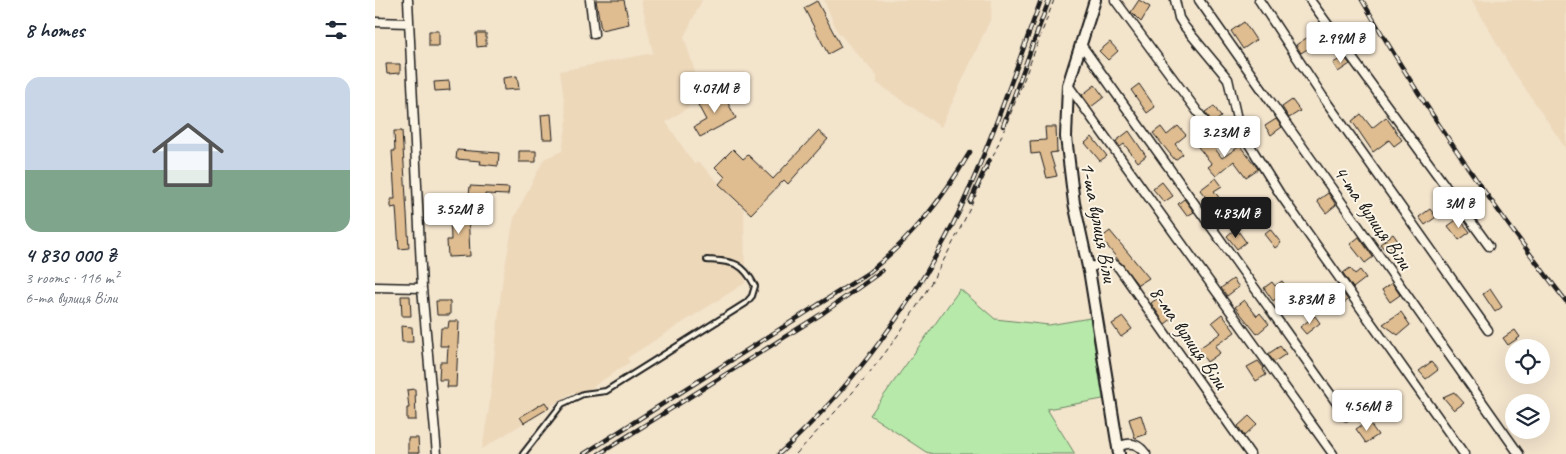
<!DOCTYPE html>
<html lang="en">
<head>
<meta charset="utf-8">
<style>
	:root { --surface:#fff; --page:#f6f6f7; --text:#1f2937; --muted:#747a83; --accent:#1c1c1c }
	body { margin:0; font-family:Caveat,sans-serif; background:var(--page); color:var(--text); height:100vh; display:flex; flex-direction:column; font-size:19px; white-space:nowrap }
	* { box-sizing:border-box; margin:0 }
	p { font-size:16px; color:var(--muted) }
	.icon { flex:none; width:28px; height:28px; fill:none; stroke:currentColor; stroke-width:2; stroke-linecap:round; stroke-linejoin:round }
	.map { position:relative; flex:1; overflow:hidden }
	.details { display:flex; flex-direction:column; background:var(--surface); width:375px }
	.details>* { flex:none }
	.buttons { position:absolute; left:1130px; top:339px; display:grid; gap:10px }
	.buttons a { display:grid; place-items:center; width:45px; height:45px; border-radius:50%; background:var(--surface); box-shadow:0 5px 20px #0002; font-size:25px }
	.price { position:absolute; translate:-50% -42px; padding:0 11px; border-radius:5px; background:#fff; color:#222; font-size:16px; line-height:32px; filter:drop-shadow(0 1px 2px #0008) }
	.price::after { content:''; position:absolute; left:50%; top:30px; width:15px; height:11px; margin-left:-8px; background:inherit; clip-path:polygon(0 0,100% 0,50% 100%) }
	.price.on { background:var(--accent); color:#fff }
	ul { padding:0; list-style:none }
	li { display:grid; align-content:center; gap:10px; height:265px; padding:0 25px }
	li span { display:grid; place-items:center; height:155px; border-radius:15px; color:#555 }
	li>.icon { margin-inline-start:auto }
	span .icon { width:90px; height:90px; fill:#fffc; stroke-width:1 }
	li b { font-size:21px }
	h2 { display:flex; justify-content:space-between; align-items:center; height:60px; padding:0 25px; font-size:21px }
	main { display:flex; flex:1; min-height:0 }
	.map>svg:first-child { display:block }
</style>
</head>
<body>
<main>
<section class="details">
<h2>8 homes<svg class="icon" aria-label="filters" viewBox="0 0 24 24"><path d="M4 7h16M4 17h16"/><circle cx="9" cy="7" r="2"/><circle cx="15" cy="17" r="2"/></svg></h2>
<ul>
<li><span style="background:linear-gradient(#c9d6e8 60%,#7fa58c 0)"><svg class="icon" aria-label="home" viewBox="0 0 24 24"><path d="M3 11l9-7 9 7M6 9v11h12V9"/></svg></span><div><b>4 830 000 ₴</b><p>3 rooms · 116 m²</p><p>6-та вулиця Віли</p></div></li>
</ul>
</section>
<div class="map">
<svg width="1191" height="454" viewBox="0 0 1191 454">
	<rect width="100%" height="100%" fill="#f3e4cc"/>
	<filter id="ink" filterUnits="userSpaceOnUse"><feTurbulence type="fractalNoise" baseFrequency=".02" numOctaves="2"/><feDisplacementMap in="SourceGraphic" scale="10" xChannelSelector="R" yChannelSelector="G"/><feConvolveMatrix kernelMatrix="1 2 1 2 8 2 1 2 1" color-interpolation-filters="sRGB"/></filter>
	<g filter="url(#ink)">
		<!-- built -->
		<path fill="#edd8ba" d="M266,0H327L309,37L325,88L308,94L314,107L291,122L319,164L324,162L369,210L370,283L252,358L255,362L201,398L200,391L107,449L114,408L127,283L139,218L169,159L187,151L192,121L185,71L278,53Z
			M449,0H617L616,18L566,127L502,83V76L462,31Z
			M1097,0H1191V149L1135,66Z"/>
		<!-- green -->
		<path fill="#b7eaaa" stroke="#6a8363" d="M585,289L620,319L674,325L715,318L728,399L672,409L700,454H558L551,452L495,415Z"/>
		<!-- building -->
		<path fill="#dfbd91" stroke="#1c1c1c" d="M221,0H249L254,24L226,30Z
			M764,0L775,7L766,22L756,12Z
			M442,1L466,47L453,54L429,8Z
			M869,22L881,40L868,49L856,31Z
			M54,31H64V46H54Z
			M101,33H111V46L102,47Z
			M936,35L942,43L926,53L921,45Z
			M735,42L743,51L733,60L724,51Z
			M969,57L975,64L963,72L958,63Z
			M11,64H25V73L12,74Z
			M142,76L144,89L129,90L128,78Z
			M74,81L75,90L60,91L59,82Z
			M764,84L780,107L772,113L756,90Z
			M720,85L729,97L716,107L707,95Z
			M347,92L361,118L325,137L319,127L331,120L323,105Z
			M917,100L925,111L914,118L907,107Z
			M839,106L846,117L838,123L830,112Z
			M176,114L178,139H168L166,115Z
			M986,114L997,128L1011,117L1027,140L1019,146L1014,140L998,152L977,121Z
			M901,119L907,127L896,135L890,126Z
			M803,126L811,135L800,144L808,154L800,160L778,133L786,127L792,135Z
			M670,127H681L682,152L675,153L682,176L672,178L665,153L656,154L655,141L671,140Z
			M19,131H27L34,248L24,249L21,207L16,208V199H20L17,151H20Z
			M443,131L453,139L413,184L409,180L376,214L344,184L350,177L340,167L358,149L368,159L373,155L398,179Z
			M754,131L771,156L763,162L749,144L745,147L741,141Z
			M829,134L847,158L865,146L883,169L871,177L859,161L841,176L833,167L837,164L819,142Z
			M717,137L732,156L725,161L710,143Z
			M82,150L124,153L123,166L105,164L106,161L81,159Z
			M144,151H161V162H144Z
			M841,178L847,186L839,191L852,208L840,218L829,203L833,200L825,190Z
			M787,182L798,196L789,202L778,189Z
			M95,186L134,188L133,195L110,194V197L94,196Z
			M953,193L961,205L951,213L942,201Z
			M809,199L819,212L812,216L803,204Z
			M1055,209L1061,217L1050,225L1044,217Z
			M93,210L95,256L73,257L72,240H76L75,211Z
			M1084,218L1095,232L1084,240L1073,226Z
			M861,228L871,242L862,249L852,236Z
			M895,229L906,243L900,248L889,234Z
			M735,231L774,278L763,285L726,238Z
			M1018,234L1023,241L1011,251L1005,244Z
			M984,237L998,257L990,263L975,244Z
			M975,268L980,274L985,270L991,278L978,288L968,273Z
			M858,279L864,287L852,296L846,288Z
			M907,281L913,289L898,301L889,288L897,282L900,286Z
			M1017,283L1025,295L1015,302L1007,290Z
			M962,285L973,300L965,306L954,290Z
			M1115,289L1127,307L1120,312L1108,294Z
			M26,296H35L36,316H27Z
			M783,298L799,317L790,324L776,303Z
			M869,300L882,316L885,313L894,324L882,334L860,307Z
			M61,301H75V315H62Z
			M1026,312L1035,325L1023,335L1008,324Z
			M847,314L860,332L840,346L845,353L832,362L823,349L846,333L837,322Z
			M940,316L945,323L931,334L925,327Z
			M748,317L757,329L746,337L737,324Z
			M74,321H84L81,387H72L73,380H64L65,362H72L73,346H65L66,328H73Z
			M26,326L37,327L38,342H27Z
			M1140,330L1145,337L1133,345L1128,338Z
			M905,346L911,354L899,362L893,354Z
			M883,361L889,368L888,369L891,375L881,381L872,367Z
			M1056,362L1063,370L1051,379L1044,371Z
			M40,389L41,420H32V408H34L32,390Z
			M1079,392L1089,403L1079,410L1068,397Z
			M170,402L174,408L149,423L145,417Z
			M766,415L772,434L760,438L754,419Z
			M874,416L882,424L869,436L863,426Z
			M993,421L1003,435L991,443L981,429Z
			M33,438H43L44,453H33Z"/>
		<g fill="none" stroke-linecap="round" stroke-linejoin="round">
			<defs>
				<path id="service" d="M148,454L187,404L208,394L231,391L371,303L377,296L380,286C367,261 358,262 332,260"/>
				<path id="minor" d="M33,0L47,288L62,454
					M215,0L219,34
					M740,0L842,138
					M800,0L804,18L809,26L853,79L864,128L905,194L1089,454
					M824,0L1144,454
					M884,0L948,97L1113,330
					M935,0L1114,246
					M0,22L34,23
					M705,43L971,416
					M693,85L958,454
					M714,268C725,264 734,258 744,268L875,454
					M0,287L47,288
					M743,447C755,441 763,443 771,454"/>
				<path id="secondary" d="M720,0L693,85L691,137L699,203L715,276L744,454"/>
			</defs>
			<!-- service casing -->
			<use href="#service" stroke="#1c1c1c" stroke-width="8"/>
			<!-- minor casing -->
			<use href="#minor" stroke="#1c1c1c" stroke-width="11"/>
			<!-- secondary casing -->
			<use href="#secondary" stroke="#1c1c1c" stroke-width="14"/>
			<!-- path -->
			<path stroke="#1c1c1c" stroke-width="1" stroke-dasharray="5 4" stroke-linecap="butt" d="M421,454C460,412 500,371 531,323C597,224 637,111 679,0"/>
			<!-- service -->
			<use href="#service" stroke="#fcf5e5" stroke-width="4"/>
			<!-- minor -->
			<use href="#minor" stroke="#fcf5e5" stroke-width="8"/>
			<!-- secondary -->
			<use href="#secondary" stroke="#fcf5e5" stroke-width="10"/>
			<defs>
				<path id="rail" d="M987,0C1048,106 1116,205 1191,301
					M628,126L674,0
					M595,202L614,160
					M209,454L493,273C538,237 566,201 595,152
					M224,454L448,313L507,271
					M404,454C476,389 542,299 584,212C616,143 640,71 666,0"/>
			</defs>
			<!-- rail casing -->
			<use href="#rail" stroke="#1c1c1c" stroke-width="4.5"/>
			<!-- rail -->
			<use href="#rail" stroke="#fcf5e5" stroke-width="2.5" stroke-dasharray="8" stroke-linecap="butt"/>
		</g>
	</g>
	<g text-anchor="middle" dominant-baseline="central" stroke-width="4" stroke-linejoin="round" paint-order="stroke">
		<!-- street labels -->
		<g font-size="21" fill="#1c1c1c" stroke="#fcf5e5">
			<text transform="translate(998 217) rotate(55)">4-та вулиця Віли</text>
			<text transform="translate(724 222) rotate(79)">1-ша вулиця Віли</text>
			<text transform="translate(814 337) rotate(55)">8-ма вулиця Віли</text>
		</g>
	</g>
</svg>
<div class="buttons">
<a><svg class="icon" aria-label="locate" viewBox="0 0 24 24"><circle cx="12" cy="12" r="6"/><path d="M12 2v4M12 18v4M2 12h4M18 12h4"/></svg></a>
<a><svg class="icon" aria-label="layers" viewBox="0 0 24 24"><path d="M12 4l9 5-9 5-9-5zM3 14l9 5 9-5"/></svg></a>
</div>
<b class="price" style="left:966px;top:64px">2.99M ₴</b>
<b class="price" style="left:340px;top:114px">4.07M ₴</b>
<b class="price" style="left:850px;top:158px">3.23M ₴</b>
<b class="price" style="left:1084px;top:229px">3M ₴</b>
<b class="price" style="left:84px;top:235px">3.52M ₴</b>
<b class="price on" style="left:861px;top:239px">4.83M ₴</b>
<b class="price" style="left:935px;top:325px">3.83M ₴</b>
<b class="price" style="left:992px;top:432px">4.56M ₴</b>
</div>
</main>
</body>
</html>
